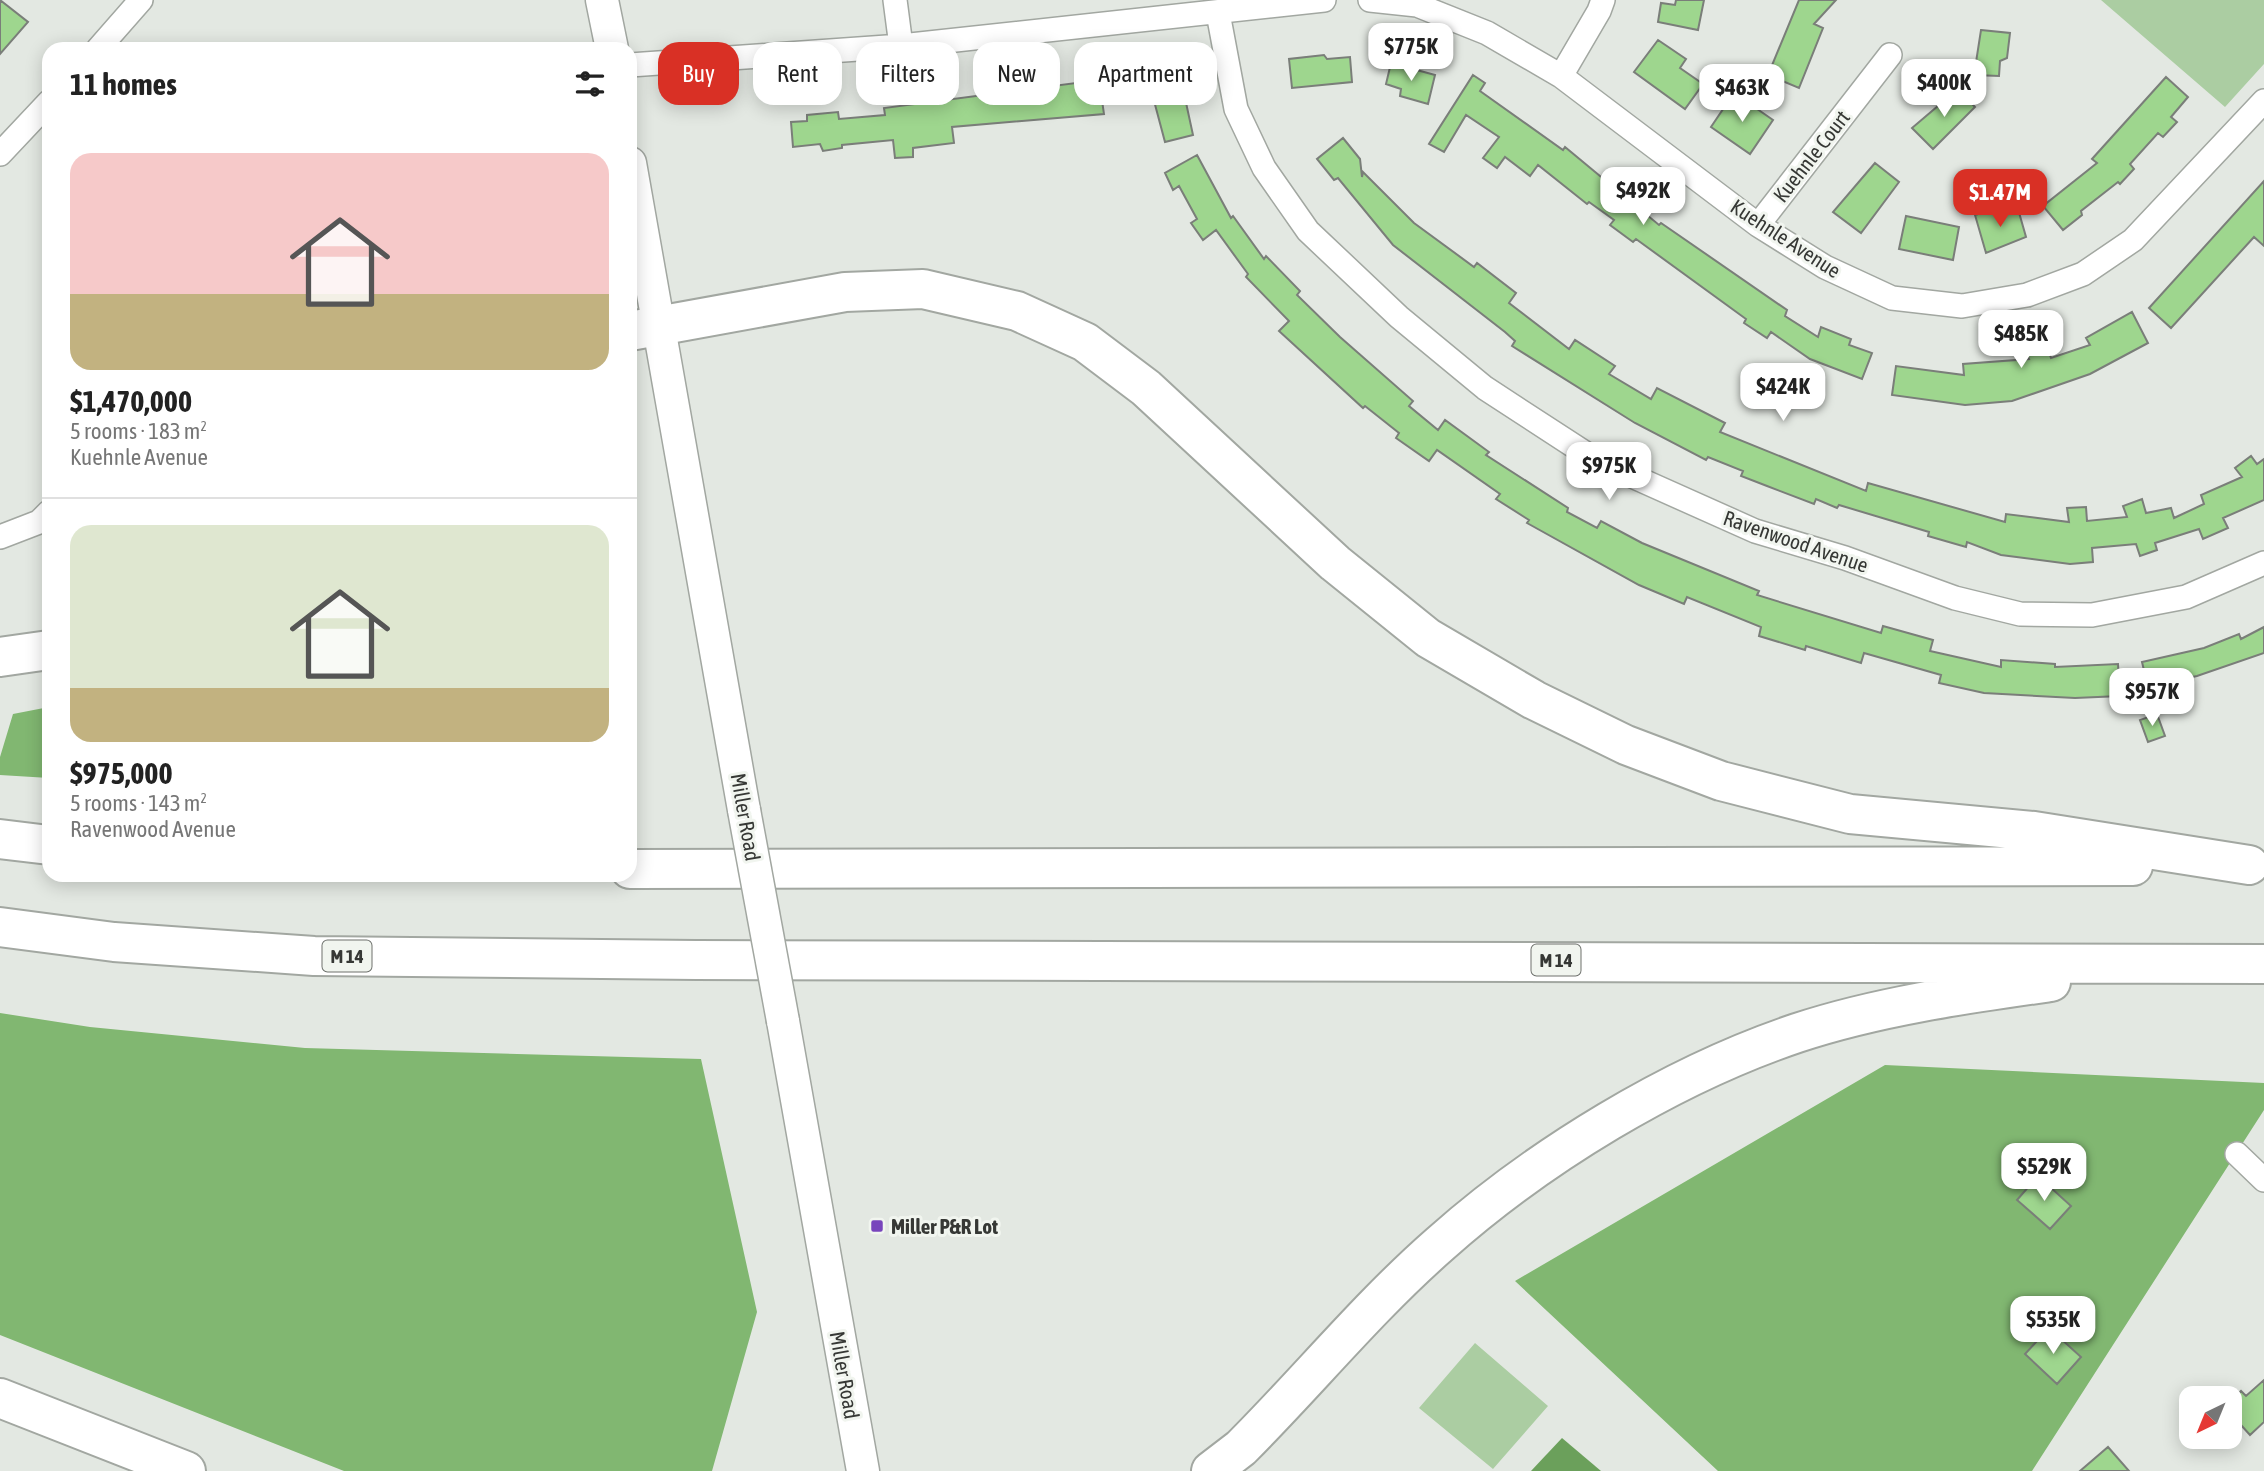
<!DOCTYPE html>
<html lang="en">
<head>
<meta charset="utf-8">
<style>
	:root { --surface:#fff; --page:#f6f6f6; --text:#222; --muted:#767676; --line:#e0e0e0; --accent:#d93025 }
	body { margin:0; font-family:"Asap Condensed",sans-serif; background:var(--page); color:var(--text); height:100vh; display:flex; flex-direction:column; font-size:26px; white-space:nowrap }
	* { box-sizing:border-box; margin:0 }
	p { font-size:23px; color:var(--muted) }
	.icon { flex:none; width:38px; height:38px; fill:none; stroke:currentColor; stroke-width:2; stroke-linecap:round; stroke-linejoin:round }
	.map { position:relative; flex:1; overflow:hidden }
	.drawer { position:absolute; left:42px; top:42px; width:595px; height:840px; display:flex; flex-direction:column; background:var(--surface); border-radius:21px; box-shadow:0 4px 18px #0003 }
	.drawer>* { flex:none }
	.top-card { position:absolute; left:658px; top:42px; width:665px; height:63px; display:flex; gap:14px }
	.needle { width:46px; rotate:223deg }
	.controls { position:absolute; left:2179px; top:1386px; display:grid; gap:14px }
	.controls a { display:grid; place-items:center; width:63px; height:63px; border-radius:14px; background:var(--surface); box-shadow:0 4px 18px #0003; font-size:35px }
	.price { position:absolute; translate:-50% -60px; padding:0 16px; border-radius:14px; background:#fff; color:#222; font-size:23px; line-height:46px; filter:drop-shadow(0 2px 4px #0008) }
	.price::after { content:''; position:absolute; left:50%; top:42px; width:21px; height:16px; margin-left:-10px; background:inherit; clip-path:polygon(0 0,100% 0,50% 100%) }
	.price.current { background:var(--accent); color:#fff }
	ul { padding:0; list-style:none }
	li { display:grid; align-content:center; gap:14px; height:371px; padding:0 28px }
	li+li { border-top:2px solid var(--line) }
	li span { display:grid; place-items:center; height:217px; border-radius:21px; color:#555 }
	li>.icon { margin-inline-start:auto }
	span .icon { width:126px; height:126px; fill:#fffc; stroke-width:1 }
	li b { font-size:30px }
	h2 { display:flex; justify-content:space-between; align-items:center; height:84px; padding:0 28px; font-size:30px }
	.tag { padding:0 24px; border-radius:21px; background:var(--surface); box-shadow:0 4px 18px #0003; font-size:24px; line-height:63px }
	.tag.current { background:var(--accent); color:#fff }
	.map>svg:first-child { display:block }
</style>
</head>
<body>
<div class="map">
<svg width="2264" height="1471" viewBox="0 0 2264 1471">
	<rect width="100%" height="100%" fill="#e3e8e2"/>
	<!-- green -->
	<path fill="#abcda2" d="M2101,0H2264V64L2225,107Z
		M1475,1343L1548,1406L1493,1469L1419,1408Z"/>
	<!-- forest -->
	<path fill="#81b771" d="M49,707V778L0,775V757L13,714Z
		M0,1013L90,1027L305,1048L701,1059L757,1312L712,1471H344L0,1335Z
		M1885,1065L2264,1083V1110L2032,1471H1718L1515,1281Z"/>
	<!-- water -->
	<path fill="#6ba05b" d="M1562,1438L1601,1471H1531Z"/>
	<!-- building -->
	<path fill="#9ed68e" stroke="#7a7e79" stroke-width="2" d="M0,0L28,22L0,54Z
		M1676,0H1704L1698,30L1658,22L1661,3L1675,5Z
		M1799,0H1836L1814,24L1823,28L1799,88L1768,75Z
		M1981,30L2010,33L2007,58L2000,61L1999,76L1974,75Z
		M1658,40L1686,59L1680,68L1703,84L1685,109L1634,72Z
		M1324,55L1327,59L1350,57L1352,82L1292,88L1289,59Z
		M1391,63L1435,75L1428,104L1400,96L1401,89L1386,84Z
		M1175,75L1182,101L1185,98L1193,135L1165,142L1149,82Z
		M1473,75L1485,83L1480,91L1563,150L1565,147L1659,225L1661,223L1787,310L1785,316L1818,337L1821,327L1851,339L1849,345L1872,353L1862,379L1810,359L1771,332L1767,338L1744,323L1746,319L1636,239L1633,242L1610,225L1614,220L1589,202L1587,204L1538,165L1530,176L1505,157L1497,168L1483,158L1499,137L1466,115L1444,152L1429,144Z
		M2166,77L2188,97L2171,117L2177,122L2163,137L2158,133L2130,164L2134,169L2120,184L2118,182L2081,211L2082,215L2063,230L2043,206L2097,163L2092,159Z
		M1099,80L1104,114L952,127L954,143L913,148V157L895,158L893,140L842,145V148L823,151L820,144L793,147L791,122L807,121V115L838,112L839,119L885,115L884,108Z
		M1958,89L1975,107L1933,149L1912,128Z
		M1734,93L1773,120L1750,154L1711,127Z
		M1343,138L1360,159L1362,177L1363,172L1414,223L1474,267L1477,263L1516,293L1509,303L1569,349L1575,340L1615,366L1609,374L1651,399L1657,388L1725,423L1720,432L1866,491L1868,483L2005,522L2006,514L2069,522L2067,508L2086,507L2087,521L2127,517L2123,506L2142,499L2146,513L2171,508L2174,518L2204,504L2201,495L2242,477L2235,468L2251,456L2257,464L2264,459V500L2223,518L2228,528L2203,539L2199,529L2155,543L2157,550L2140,556L2136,544L2092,548L2093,562L2070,564L2001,555L1967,542L1966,547L1928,536L1929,532L1839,505L1837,508L1816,499L1814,504L1767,486L1741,476L1743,471L1708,457L1706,460L1635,423L1512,346L1515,341L1505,332L1393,245L1338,178L1334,180L1317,159Z
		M1197,155L1231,218L1233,216L1264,259L1266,256L1300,291L1297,295L1340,337L1413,401L1409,406L1438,430L1445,420L1489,452L1486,455L1568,508L1567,512L1597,528L1601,521L1642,543L1759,591L1757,595L1881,633L1883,626L1933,640L1930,651L2001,667V660L2055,664V667L2118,664L2120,696L2075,698L1984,693L1939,683L1941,675L1864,653L1861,663L1806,646L1805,650L1759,636L1761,627L1687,597L1684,604L1639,585L1527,523L1529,520L1496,499L1500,494L1437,450L1429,461L1396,438L1399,433L1365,406L1363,408L1279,331L1289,321L1246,277L1248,274L1216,230L1203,240L1191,223L1197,219L1179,186L1173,190L1165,173Z
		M1875,163L1899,182L1861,233L1833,212Z
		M2264,181V246L2254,237L2171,328L2149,308Z
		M1997,208L1999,214L2018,209L2026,237L1986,253L1975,215Z
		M1906,216L1959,227L1953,260L1899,249Z
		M2132,312L2148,343L2090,374L2012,401L1965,405L1892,395L1896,366L1964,375L1963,364L2029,359L2027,354L2047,347L2051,358L2090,345L2086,338Z
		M2264,627V653L2197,676L2148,687L2142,662L2204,648L2239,634L2241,639Z
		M2157,714L2165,736L2148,742L2140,720Z
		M2038,1176L2071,1206L2050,1229L2017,1200Z
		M2049,1328L2081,1357L2057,1384L2025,1354Z
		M2264,1380V1422L2250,1435L2241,1425L2230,1436V1401L2241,1391L2246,1396Z
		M2108,1447L2129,1471H2080Z"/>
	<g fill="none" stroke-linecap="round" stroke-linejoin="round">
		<defs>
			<path id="street" d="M895,0L901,46
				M1370,0L1417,5L1487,33L1561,76L1758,225L1825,267L1892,298L1962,306L2027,295L2083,274L2133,240L2264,101
				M1218,13L1236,109L1264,168L1308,231L1399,317L1485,388L1594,459L1755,531L1845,558L1955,598L2020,614L2092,615L2186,597L2264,563
				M98,49L141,0
				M630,65L901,46L1324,0
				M1561,76L1599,11L1603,0
				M0,154L49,102
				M1758,225L1890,55
				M0,537L39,522L49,512
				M2237,1154L2264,1180"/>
			<path id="secondary" d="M602,0L612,49
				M630,163L744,810
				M783,1021L863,1471"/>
			<path id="highway" d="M630,331L845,292L923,289L1017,311L1085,342L1146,388L1335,563L1428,638L1534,700L1626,745L1721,781L1850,814L2034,831L2249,865
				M0,657L49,650
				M0,839L49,845
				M630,869L2133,866
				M0,927L114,942L314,956L696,960L2264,964
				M0,1398L186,1471
				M1211,1471L1241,1448C1308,1381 1369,1306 1440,1244C1539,1156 1672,1075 1797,1033C1879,1006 1966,994 2051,982"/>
		</defs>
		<!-- street casing -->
		<use href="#street" stroke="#a2a7a1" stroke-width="26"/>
		<!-- secondary casing -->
		<use href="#secondary" stroke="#a2a7a1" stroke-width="35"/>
		<!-- highway casing -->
		<use href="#highway" stroke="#a2a7a1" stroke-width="42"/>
		<!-- street -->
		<use href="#street" stroke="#fff" stroke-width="23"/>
		<!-- secondary -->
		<use href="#secondary" stroke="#fff" stroke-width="32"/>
		<!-- highway -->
		<use href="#highway" stroke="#fff" stroke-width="38"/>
		<defs>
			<path id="secondary-bridge" d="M744,810L783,1021"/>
		</defs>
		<!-- secondary-bridge casing -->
		<use href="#secondary-bridge" stroke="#a2a7a1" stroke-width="35" stroke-linecap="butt"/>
		<!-- secondary-bridge -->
		<use href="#secondary-bridge" stroke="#fff" stroke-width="32"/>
	</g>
	<!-- markers -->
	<rect fill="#7845bc" stroke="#f1f5ef" stroke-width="2.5" x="870" y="1219" width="14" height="14" rx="3.5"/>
	<g text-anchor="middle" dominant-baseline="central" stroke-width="6" stroke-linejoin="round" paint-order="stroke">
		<!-- shield labels -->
		<g fill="#f1f5ef" stroke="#6e716d" stroke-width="2">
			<rect x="322.5" y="940.5" width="49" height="31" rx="5"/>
			<rect x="1531.5" y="944.5" width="49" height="31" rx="5"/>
		</g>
		<g font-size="19" font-weight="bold" fill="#363835">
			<text x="347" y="956">M 14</text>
			<text x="1556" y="960">M 14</text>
		</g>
		<!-- street labels -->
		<g font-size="21" fill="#363835" stroke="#f1f5ef">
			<text transform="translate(1811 156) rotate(-52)">Kuehnle Court</text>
			<text transform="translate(1786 238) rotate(33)">Kuehnle Avenue</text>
			<text transform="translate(1796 541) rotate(19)">Ravenwood Avenue</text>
			<text transform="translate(746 817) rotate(80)">Miller Road</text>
			<text transform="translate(845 1375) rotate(80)">Miller Road</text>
		</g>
		<!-- poi labels -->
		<g font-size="21" font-weight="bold" fill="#363835" stroke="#f1f5ef" text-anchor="start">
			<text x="891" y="1226">Miller P&amp;R Lot</text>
		</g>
	</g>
</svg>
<div class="controls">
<a><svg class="needle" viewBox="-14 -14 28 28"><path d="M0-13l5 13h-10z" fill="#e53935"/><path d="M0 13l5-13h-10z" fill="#767676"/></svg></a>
</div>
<b class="price" style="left:1411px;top:83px">$775K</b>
<b class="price" style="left:1944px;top:119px">$400K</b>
<b class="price" style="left:1742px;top:124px">$463K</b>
<b class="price" style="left:1643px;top:227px">$492K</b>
<b class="price current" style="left:2000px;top:229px">$1.47M</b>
<b class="price" style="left:2021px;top:370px">$485K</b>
<b class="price" style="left:1783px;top:423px">$424K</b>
<b class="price" style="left:1609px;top:502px">$975K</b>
<b class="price" style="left:2152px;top:728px">$957K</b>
<b class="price" style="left:2044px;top:1203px">$529K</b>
<b class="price" style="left:2053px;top:1356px">$535K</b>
<div class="top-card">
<a class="tag current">Buy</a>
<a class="tag">Rent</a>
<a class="tag">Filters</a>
<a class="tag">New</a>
<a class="tag">Apartment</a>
</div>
<section class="drawer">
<h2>11 homes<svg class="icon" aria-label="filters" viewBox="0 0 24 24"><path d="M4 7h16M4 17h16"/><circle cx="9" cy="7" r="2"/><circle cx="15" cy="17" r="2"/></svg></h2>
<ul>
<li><span style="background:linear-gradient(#f6c9c9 65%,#c2b280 0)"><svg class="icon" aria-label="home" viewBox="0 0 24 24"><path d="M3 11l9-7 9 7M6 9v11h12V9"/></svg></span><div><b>$1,470,000</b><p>5 rooms · 183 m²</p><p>Kuehnle Avenue</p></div></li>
<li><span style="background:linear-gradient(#dfe7d0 75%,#c2b280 0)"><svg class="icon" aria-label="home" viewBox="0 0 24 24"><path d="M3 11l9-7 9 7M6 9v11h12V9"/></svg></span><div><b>$975,000</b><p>5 rooms · 143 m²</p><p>Ravenwood Avenue</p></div></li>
</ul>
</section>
</div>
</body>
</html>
